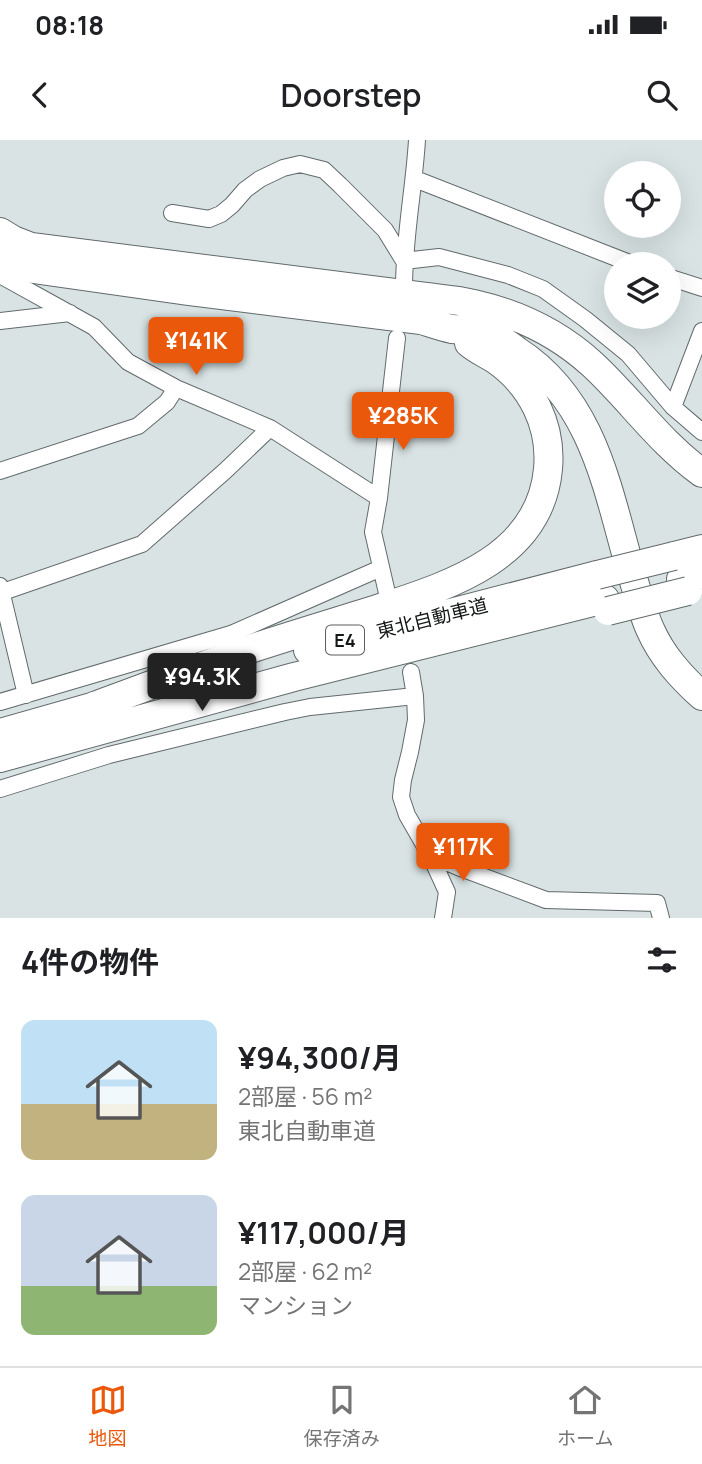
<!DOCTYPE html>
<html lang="ja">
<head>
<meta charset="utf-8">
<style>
	:root { --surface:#fff; --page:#f2f2f2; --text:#202124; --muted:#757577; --line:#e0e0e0; --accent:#ea580c }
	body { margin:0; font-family:Manrope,"Noto Sans JP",sans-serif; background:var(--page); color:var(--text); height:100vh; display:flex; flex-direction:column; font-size:26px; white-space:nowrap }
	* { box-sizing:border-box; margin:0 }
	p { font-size:23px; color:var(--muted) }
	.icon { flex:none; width:38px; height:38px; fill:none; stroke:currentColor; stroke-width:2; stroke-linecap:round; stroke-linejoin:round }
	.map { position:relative; height:778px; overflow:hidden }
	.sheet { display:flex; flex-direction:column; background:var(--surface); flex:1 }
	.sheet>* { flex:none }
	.controls { position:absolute; left:604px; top:21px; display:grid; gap:14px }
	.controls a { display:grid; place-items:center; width:77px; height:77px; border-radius:50%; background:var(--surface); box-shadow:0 7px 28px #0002; font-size:35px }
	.price { position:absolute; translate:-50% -60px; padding:0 16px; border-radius:7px; background:var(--accent); color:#fff; font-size:23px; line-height:46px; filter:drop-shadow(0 2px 4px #0008) }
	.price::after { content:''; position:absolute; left:50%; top:42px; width:21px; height:16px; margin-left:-10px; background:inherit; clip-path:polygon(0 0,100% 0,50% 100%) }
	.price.on { background:#222; color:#fff }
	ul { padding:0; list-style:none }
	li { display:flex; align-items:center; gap:21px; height:175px; padding:0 21px }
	li span { display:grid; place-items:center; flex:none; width:196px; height:140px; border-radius:14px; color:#555 }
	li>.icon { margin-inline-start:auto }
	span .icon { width:84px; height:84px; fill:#fffc; stroke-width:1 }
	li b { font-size:30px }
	h2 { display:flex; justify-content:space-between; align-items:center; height:84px; padding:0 21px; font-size:30px }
	.status { display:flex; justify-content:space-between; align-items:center; height:49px; padding:0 35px; background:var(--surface); direction:ltr }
	.status svg { height:19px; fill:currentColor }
	header { display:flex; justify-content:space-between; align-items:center; height:91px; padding:0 21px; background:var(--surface); font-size:32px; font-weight:600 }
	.tab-bar { display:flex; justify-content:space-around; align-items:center; height:98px; border-top:2px solid var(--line); background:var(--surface); font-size:19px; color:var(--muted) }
	.tab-bar a { display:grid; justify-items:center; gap:4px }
	.tab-bar .on { color:var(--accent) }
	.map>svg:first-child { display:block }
</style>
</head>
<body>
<div class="status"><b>08:18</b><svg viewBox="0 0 49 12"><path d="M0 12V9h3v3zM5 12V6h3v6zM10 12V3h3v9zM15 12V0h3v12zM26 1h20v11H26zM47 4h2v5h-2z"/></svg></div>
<header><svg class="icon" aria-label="back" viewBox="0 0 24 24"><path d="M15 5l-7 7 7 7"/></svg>Doorstep<svg class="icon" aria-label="search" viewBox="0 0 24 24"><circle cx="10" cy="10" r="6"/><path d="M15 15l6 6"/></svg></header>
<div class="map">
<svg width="702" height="778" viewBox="0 0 702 778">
	<rect width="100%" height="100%" fill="#d9e3e4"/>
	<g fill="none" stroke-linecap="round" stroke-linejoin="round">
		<defs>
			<path id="minor" d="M415,39L632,124
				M172,73L209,79L221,74L232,65L245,50L260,39L283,28L300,24L324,30L340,45L385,90L404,121L439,117L508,135L543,149L585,179L628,214L673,267L702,292
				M0,135L94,187L128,222L176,248L270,288L379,358
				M668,137L702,148
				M404,147C404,98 414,49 417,0
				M0,181L70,173
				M673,267L702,191
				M0,331L138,286L167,262L176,248
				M0,446L26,555
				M0,453L142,404L225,331L270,288
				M387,453L373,392L379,358L397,198
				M411,532L415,556L416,580L410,612L403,640L401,657L407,675L430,715L458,727L546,760L657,763L661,778
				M0,562L231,494L381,428
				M0,649L109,615L285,572L310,567L415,556
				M430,715L447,752L443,778"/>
			<path id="motorway" d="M0,92L13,100L31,107L426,157C442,159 458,160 474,164C518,174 558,193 592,224C630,259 659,302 702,333
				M0,115L19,127L188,151L421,180C431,183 442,187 452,189C461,190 471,188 479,190C492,193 506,203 517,211C599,264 609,362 636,448C641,462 644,476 650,489C662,516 680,536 702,556
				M674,416L702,409
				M681,439L702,434
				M308,510L597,435
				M94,566C149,546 203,525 259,506C299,493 339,481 380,468C451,445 540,417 548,329C552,286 532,245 496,220C487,214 477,210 469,203
				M0,593L113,561
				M0,618L294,537L605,459"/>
		</defs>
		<!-- minor casing -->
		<use href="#minor" stroke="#626a6c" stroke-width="18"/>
		<!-- motorway casing -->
		<use href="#motorway" stroke="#626a6c" stroke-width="30"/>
		<!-- minor -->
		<use href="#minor" stroke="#fff" stroke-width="16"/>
		<!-- motorway -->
		<use href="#motorway" stroke="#fff" stroke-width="28"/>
		<defs>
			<path id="motorway-bridge" d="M597,435L674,416
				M608,471L688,451"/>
		</defs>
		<!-- motorway-bridge casing -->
		<use href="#motorway-bridge" stroke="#626a6c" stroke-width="30" stroke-linecap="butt"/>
		<!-- motorway-bridge -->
		<use href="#motorway-bridge" stroke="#fff" stroke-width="28"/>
	</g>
	<g text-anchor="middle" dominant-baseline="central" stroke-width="5" stroke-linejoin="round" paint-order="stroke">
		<!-- shield labels -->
		<rect fill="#fff" stroke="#5b5d5e" stroke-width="2" x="326" y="485.5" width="38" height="29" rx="5"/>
		<g font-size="18" font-weight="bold" fill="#151819">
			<text x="345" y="500">E4</text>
		</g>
		<!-- street labels -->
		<g font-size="19" fill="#151819" stroke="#fff">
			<text transform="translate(432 478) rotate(-14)">東北自動車道</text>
		</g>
	</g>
</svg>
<div class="controls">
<a><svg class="icon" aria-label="locate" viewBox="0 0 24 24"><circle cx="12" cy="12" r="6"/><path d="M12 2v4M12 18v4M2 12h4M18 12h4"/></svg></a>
<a><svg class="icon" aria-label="layers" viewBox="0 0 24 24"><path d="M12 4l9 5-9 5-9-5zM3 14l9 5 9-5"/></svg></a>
</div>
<b class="price" style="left:196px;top:237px">¥141K</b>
<b class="price" style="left:403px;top:312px">¥285K</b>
<b class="price on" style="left:202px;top:573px">¥94.3K</b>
<b class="price" style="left:463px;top:743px">¥117K</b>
</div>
<section class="sheet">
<h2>4件の物件<svg class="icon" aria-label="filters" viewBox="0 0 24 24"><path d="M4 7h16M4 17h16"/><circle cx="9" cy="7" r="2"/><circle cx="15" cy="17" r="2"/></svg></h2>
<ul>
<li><span style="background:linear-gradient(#bfe0f5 60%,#c2b280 0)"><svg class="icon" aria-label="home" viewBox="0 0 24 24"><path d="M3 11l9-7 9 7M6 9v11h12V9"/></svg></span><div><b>¥94,300/月</b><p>2部屋 · 56 m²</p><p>東北自動車道</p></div></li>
<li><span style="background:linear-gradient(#c9d6e8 65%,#8fb573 0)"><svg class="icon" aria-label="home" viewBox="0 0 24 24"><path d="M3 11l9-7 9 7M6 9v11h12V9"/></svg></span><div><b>¥117,000/月</b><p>2部屋 · 62 m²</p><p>マンション</p></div></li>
</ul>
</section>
<nav class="tab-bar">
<a class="on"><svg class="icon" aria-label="map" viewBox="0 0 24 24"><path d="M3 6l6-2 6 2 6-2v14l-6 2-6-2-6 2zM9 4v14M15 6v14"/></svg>地図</a>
<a><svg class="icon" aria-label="saved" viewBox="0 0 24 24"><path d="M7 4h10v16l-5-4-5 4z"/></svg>保存済み</a>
<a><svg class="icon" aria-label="home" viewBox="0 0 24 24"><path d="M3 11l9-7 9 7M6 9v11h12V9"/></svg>ホーム</a>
</nav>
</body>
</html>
